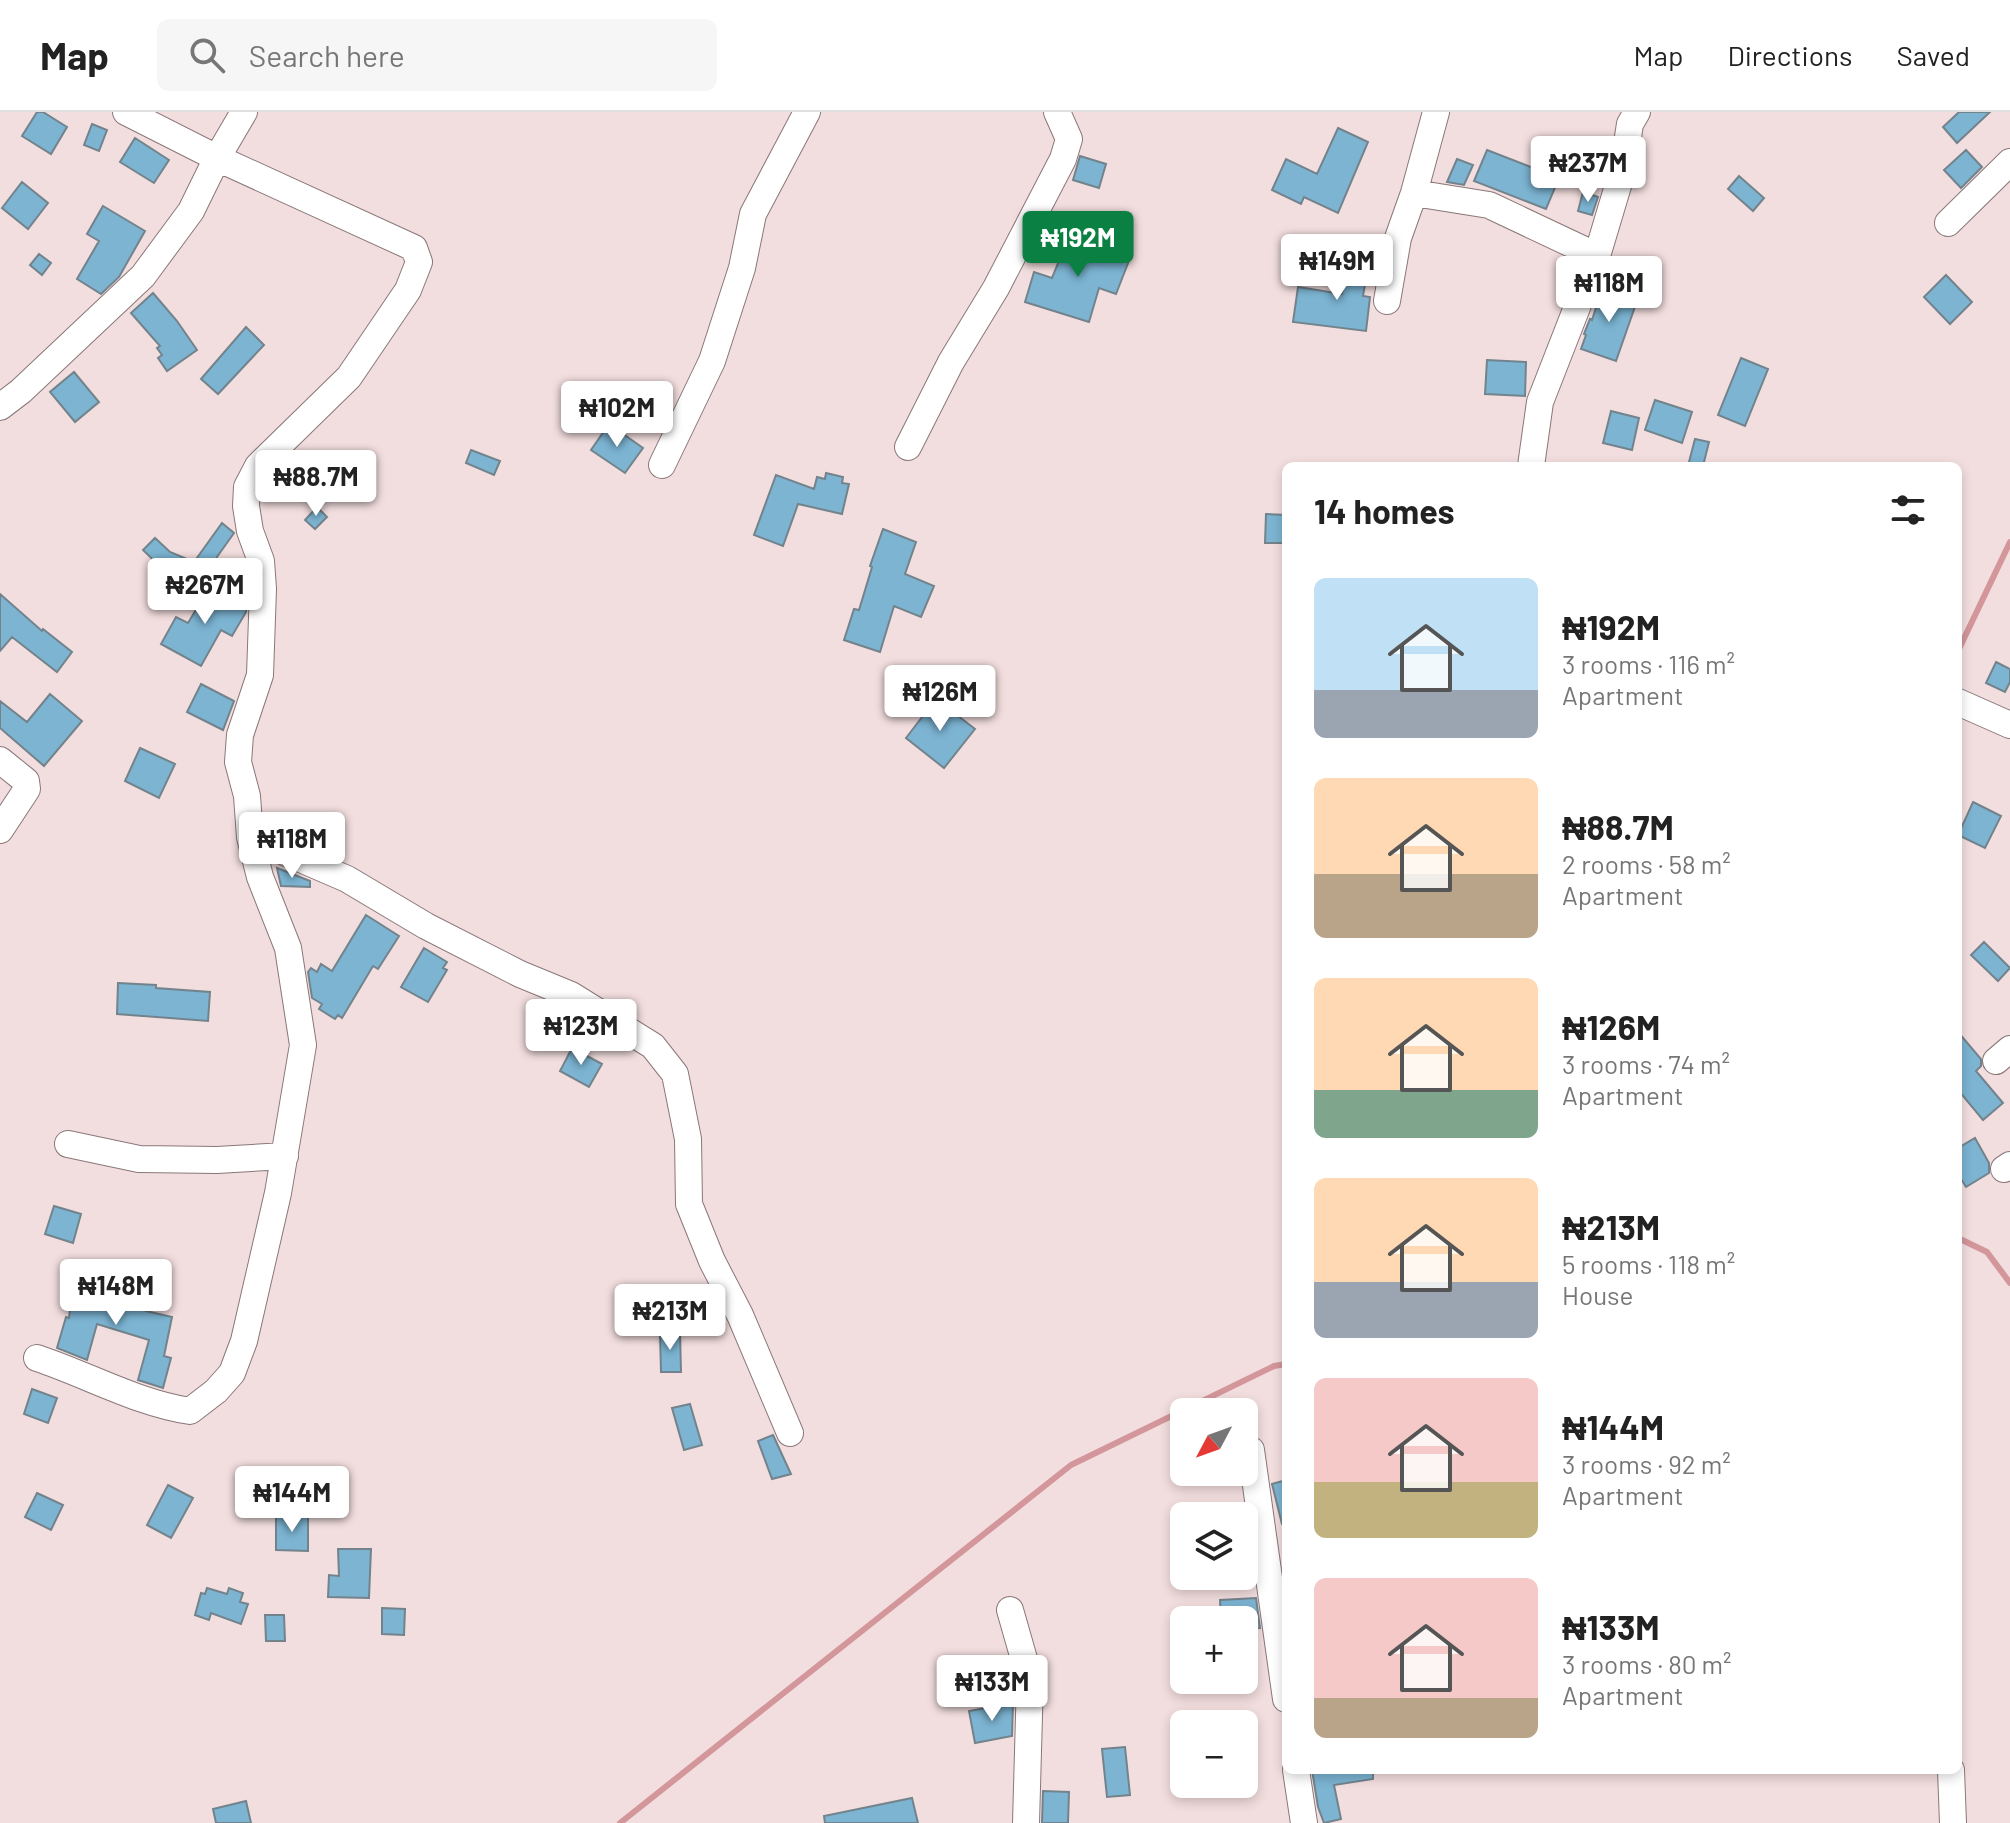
<!DOCTYPE html>
<html lang="en">
<head>
<meta charset="utf-8">
<style>
	:root { --surface:#fff; --page:#f6f6f6; --text:#222; --muted:#767676; --line:#e0e0e0; --accent:#0b8043 }
	body { margin:0; font-family:Barlow,sans-serif; background:var(--page); color:var(--text); height:100vh; display:flex; flex-direction:column; font-size:30px; white-space:nowrap }
	* { box-sizing:border-box; margin:0 }
	p { font-size:26px; color:var(--muted) }
	.icon { flex:none; width:44px; height:44px; fill:none; stroke:currentColor; stroke-width:2; stroke-linecap:round; stroke-linejoin:round }
	.map { position:relative; flex:1; overflow:hidden }
	.details { position:absolute; left:1282px; top:350px; width:680px; height:1312px; display:flex; flex-direction:column; background:var(--surface); border-radius:12px; box-shadow:0 4px 12px #0003 }
	.details>* { flex:none }
	.needle { width:52px; rotate:229deg }
	.controls { position:absolute; left:1170px; top:1286px; display:grid; gap:16px }
	.controls a { display:grid; place-items:center; width:88px; height:88px; border-radius:12px; background:var(--surface); box-shadow:0 4px 12px #0003; font-size:40px }
	.price { position:absolute; translate:-50% -68px; padding:0 18px; border-radius:8px; background:#fff; color:#222; font-size:26px; line-height:52px; filter:drop-shadow(0 2px 4px #0008) }
	.price::after { content:''; position:absolute; left:50%; top:48px; width:24px; height:18px; margin-left:-12px; background:inherit; clip-path:polygon(0 0,100% 0,50% 100%) }
	.price.current { background:var(--accent); color:#fff }
	ul { padding:0; list-style:none }
	li { display:flex; align-items:center; gap:24px; height:200px; padding:0 32px }
	li span { display:grid; place-items:center; flex:none; width:224px; height:160px; border-radius:12px; color:#555 }
	li>.icon { margin-inline-start:auto }
	span .icon { width:96px; height:96px; fill:#fffc; stroke-width:1 }
	li b { font-size:34px }
	h2 { display:flex; justify-content:space-between; align-items:center; height:96px; padding:0 32px; font-size:34px }
	header { display:flex; align-items:center; gap:48px; box-sizing:border-box; height:112px; padding:0 40px; background:var(--surface); border-bottom:2px solid var(--line) }
	header strong { font-size:38px }
	nav { display:flex; gap:44px; margin-inline-start:auto; font-size:28px }
	.search { width:560px; height:72px; background:var(--page); display:flex; align-items:center; gap:20px; box-sizing:border-box; padding:0 28px; border-radius:12px; color:var(--muted); font-size:30px }
	.map>svg:first-child { display:block }
</style>
</head>
<body>
<header>
<strong>Map</strong>
<div class="search"><svg class="icon" aria-label="search" viewBox="0 0 24 24"><circle cx="10" cy="10" r="6"/><path d="M15 15l6 6"/></svg>Search here</div>
<nav><a>Map</a><a>Directions</a><a>Saved</a></nav>
</header>
<div class="map">
<svg width="2010" height="1711" viewBox="0 0 2010 1711">
	<rect width="100%" height="100%" fill="#f3dedf"/>
	<g fill="none" stroke-linecap="round" stroke-linejoin="round">
		<!-- stream -->
		<path stroke="#d3969b" stroke-width="6" d="M1958,539L2010,430
			M1958,1126L1987,1140L2010,1171
			M620,1711L1071,1353L1274,1254L1286,1252"/>
	</g>
	<!-- building -->
	<path fill="#7cb4d2" stroke="#73838c" stroke-width="2" d="M37,0H43L67,15L51,42L22,24Z
		M1959,0H1990L1957,31L1943,15Z
		M92,12L107,18L99,39L84,33Z
		M1338,16L1368,30L1338,101L1304,85L1301,92L1272,78L1286,47L1317,62Z
		M135,26L169,48L154,71L120,50Z
		M1487,38L1559,66L1546,97L1474,69Z
		M1966,38L1982,55L1961,76L1944,58Z
		M1080,44L1106,52L1099,76L1073,68Z
		M1457,47L1473,53L1464,73L1447,70Z
		M1739,64L1764,86L1753,99L1728,77Z
		M22,70L48,91L28,117L2,96Z
		M1583,80L1598,85L1592,103L1578,99Z
		M103,94L145,119L119,165L101,182L77,167L99,129L87,122Z
		M1070,122L1130,146L1116,182L1099,176L1089,210L1025,190L1034,160L1052,166Z
		M39,142L51,151L42,163L30,153Z
		M1350,145L1369,149L1363,184L1370,185L1366,219L1293,210L1298,175L1342,182Z
		M1946,163L1972,190L1950,212L1924,185Z
		M1603,174L1638,186L1616,249L1581,237L1586,223L1584,222L1590,207L1592,208Z
		M153,181L177,209L197,238L167,259L158,246L162,243L157,236L160,234L131,201Z
		M246,215L264,233L218,282L201,267Z
		M1741,246L1768,257L1745,314L1718,303Z
		M1487,248L1526,250L1525,284L1485,282Z
		M74,260L99,290L75,310L50,280Z
		M1655,288L1692,300L1682,331L1645,318Z
		M1611,299L1639,306L1632,338L1603,331Z
		M609,312L643,336L625,361L591,338Z
		M1695,327L1709,330L1703,354H1688Z
		M471,338L500,349L494,363L466,351Z
		M826,361L843,365L842,371L849,372L842,402L798,392L783,434L754,423L776,363L814,377L817,365L825,367Z
		M317,395L327,405L315,417L305,408Z
		M1266,402L1286,403V431H1265Z
		M222,411L234,421L217,445L202,482L169,470L171,465L143,438L155,426L170,440L194,450Z
		M883,417L916,430L905,462L934,474L921,505L894,494L880,540L844,528L854,497L859,498L872,455L870,454Z
		M211,473L246,495V500L232,524L221,518L201,554L161,532L176,505L188,511Z
		M0,482L42,519L43,517L72,540L57,560L12,525L0,539Z
		M1996,550L2010,557V570L2005,580L1986,571Z
		M201,572L234,589L223,618L187,600Z
		M50,582L82,609L44,654L0,616V589L27,610Z
		M936,587L975,617L944,656L906,626Z
		M140,636L175,652L159,686L125,669Z
		M1973,690L2001,704L1985,736L1958,723Z
		M277,756L310,769V775L281,774Z
		M366,803L399,824L378,857L373,854L342,906L338,903L335,907L319,897L322,892L312,886L308,860L311,856L317,860L321,852L332,859Z
		M1984,830L2010,856L1998,869L1971,843Z
		M424,836L447,850L443,856L447,858L428,890L401,875Z
		M118,871L156,873V876L210,880L208,909L117,902Z
		M1958,920L1981,947V954L1976,959L2003,991L1983,1008L1958,978Z
		M572,936L602,952L589,975L560,959Z
		M1975,1026L1989,1051V1061L1966,1075L1958,1062V1036Z
		M54,1094L81,1102L73,1131L45,1122Z
		M74,1167L107,1172L106,1180L148,1194L146,1199L172,1205L164,1244L171,1246L163,1276L138,1268L149,1228L97,1212L87,1248L57,1236L66,1205L69,1206Z
		M660,1221H680L681,1260H661Z
		M32,1277L57,1286L48,1311L24,1302Z
		M690,1292L702,1333L684,1338L672,1296Z
		M773,1323L791,1362L772,1367L758,1329Z
		M1286,1368V1412H1282L1272,1372Z
		M168,1373L193,1386L171,1426L147,1413Z
		M37,1381L63,1393L51,1418L25,1405Z
		M276,1405H308V1439L276,1438Z
		M338,1437H371L369,1486L328,1485L329,1463L339,1464Z
		M207,1476L227,1482L229,1476L243,1481L240,1490L248,1492L241,1512L211,1501L209,1508L195,1503L201,1481L205,1482Z
		M1256,1486L1260,1516L1244,1517V1508H1221L1220,1488Z
		M382,1496L405,1497L404,1523L382,1522Z
		M265,1503H284L285,1529H266Z
		M1013,1591L1012,1624L975,1631L969,1599Z
		M1125,1635L1130,1683L1107,1685L1102,1637Z
		M1312,1658H1373V1667L1334,1673L1341,1707L1324,1711L1318,1695Z
		M1043,1679L1069,1680L1068,1711H1042Z
		M912,1686L918,1711H825L824,1704Z
		M246,1689L251,1711H216L213,1697Z"/>
	<g fill="none" stroke-linecap="round" stroke-linejoin="round">
		<defs>
			<path id="minor" d="M126,0L217,46L414,136L419,150L408,178L349,265L258,354L247,375L246,394L250,419L261,449L263,477L260,563L240,623L238,650L247,684L250,725
				M1414,81L1489,93L1597,144
				M1948,111L2010,50
				M1387,189L1398,126L1414,81L1436,0
				M0,295L21,279L143,164L191,99L217,46L244,0
				M908,335L951,250L996,176L1063,47L1069,27L1057,0
				M662,353L712,249L742,156L753,102L807,0
				M1531,354L1540,290L1597,144L1623,57L1630,12L1637,0
				M1958,590L2010,613
				M0,648L26,669L27,677L0,718
				M1996,949L2010,937
				M68,1032L139,1047L217,1048L285,1044
				M2004,1057L2010,1053
				M37,1246C88,1263 137,1291 190,1299L216,1279L232,1261L244,1229L278,1081L303,933L288,836L260,765L250,725L347,767L426,814L520,862L571,883L653,934L675,962L688,1027L689,1092L712,1149L740,1203L790,1321
				M1251,1338L1286,1587
				M1010,1498L1030,1568L1026,1711
				M1296,1658L1304,1711
				M1951,1658L1953,1711"/>
		</defs>
		<!-- minor casing -->
		<use href="#minor" stroke="#8a7778" stroke-width="28"/>
		<!-- minor -->
		<use href="#minor" stroke="#fff" stroke-width="26"/>
	</g>
</svg>
<div class="controls">
<a><svg class="needle" viewBox="-14 -14 28 28"><path d="M0-13l5 13h-10z" fill="#e53935"/><path d="M0 13l5-13h-10z" fill="#767676"/></svg></a>
<a><svg class="icon" aria-label="layers" viewBox="0 0 24 24"><path d="M12 4l9 5-9 5-9-5zM3 14l9 5 9-5"/></svg></a>
<a>+</a>
<a>−</a>
</div>
<b class="price" style="left:1588px;top:92px">₦237M</b>
<b class="price current" style="left:1078px;top:167px">₦192M</b>
<b class="price" style="left:1337px;top:190px">₦149M</b>
<b class="price" style="left:1609px;top:212px">₦118M</b>
<b class="price" style="left:617px;top:337px">₦102M</b>
<b class="price" style="left:316px;top:406px">₦88.7M</b>
<b class="price" style="left:205px;top:514px">₦267M</b>
<b class="price" style="left:940px;top:621px">₦126M</b>
<b class="price" style="left:292px;top:768px">₦118M</b>
<b class="price" style="left:581px;top:955px">₦123M</b>
<b class="price" style="left:116px;top:1215px">₦148M</b>
<b class="price" style="left:670px;top:1240px">₦213M</b>
<b class="price" style="left:292px;top:1422px">₦144M</b>
<b class="price" style="left:992px;top:1611px">₦133M</b>
<section class="details">
<h2>14 homes<svg class="icon" aria-label="filters" viewBox="0 0 24 24"><path d="M4 7h16M4 17h16"/><circle cx="9" cy="7" r="2"/><circle cx="15" cy="17" r="2"/></svg></h2>
<ul>
<li><span style="background:linear-gradient(#bfe0f5 70%,#9aa5b1 0)"><svg class="icon" aria-label="home" viewBox="0 0 24 24"><path d="M3 11l9-7 9 7M6 9v11h12V9"/></svg></span><div><b>₦192M</b><p>3 rooms · 116 m²</p><p>Apartment</p></div></li>
<li><span style="background:linear-gradient(#ffd9b3 60%,#b9a48a 0)"><svg class="icon" aria-label="home" viewBox="0 0 24 24"><path d="M3 11l9-7 9 7M6 9v11h12V9"/></svg></span><div><b>₦88.7M</b><p>2 rooms · 58 m²</p><p>Apartment</p></div></li>
<li><span style="background:linear-gradient(#ffd9b3 70%,#7fa58c 0)"><svg class="icon" aria-label="home" viewBox="0 0 24 24"><path d="M3 11l9-7 9 7M6 9v11h12V9"/></svg></span><div><b>₦126M</b><p>3 rooms · 74 m²</p><p>Apartment</p></div></li>
<li><span style="background:linear-gradient(#ffd9b3 65%,#9aa5b1 0)"><svg class="icon" aria-label="home" viewBox="0 0 24 24"><path d="M3 11l9-7 9 7M6 9v11h12V9"/></svg></span><div><b>₦213M</b><p>5 rooms · 118 m²</p><p>House</p></div></li>
<li><span style="background:linear-gradient(#f6c9c9 65%,#c2b280 0)"><svg class="icon" aria-label="home" viewBox="0 0 24 24"><path d="M3 11l9-7 9 7M6 9v11h12V9"/></svg></span><div><b>₦144M</b><p>3 rooms · 92 m²</p><p>Apartment</p></div></li>
<li><span style="background:linear-gradient(#f6c9c9 75%,#b9a48a 0)"><svg class="icon" aria-label="home" viewBox="0 0 24 24"><path d="M3 11l9-7 9 7M6 9v11h12V9"/></svg></span><div><b>₦133M</b><p>3 rooms · 80 m²</p><p>Apartment</p></div></li>
</ul>
</section>
</div>
</body>
</html>
